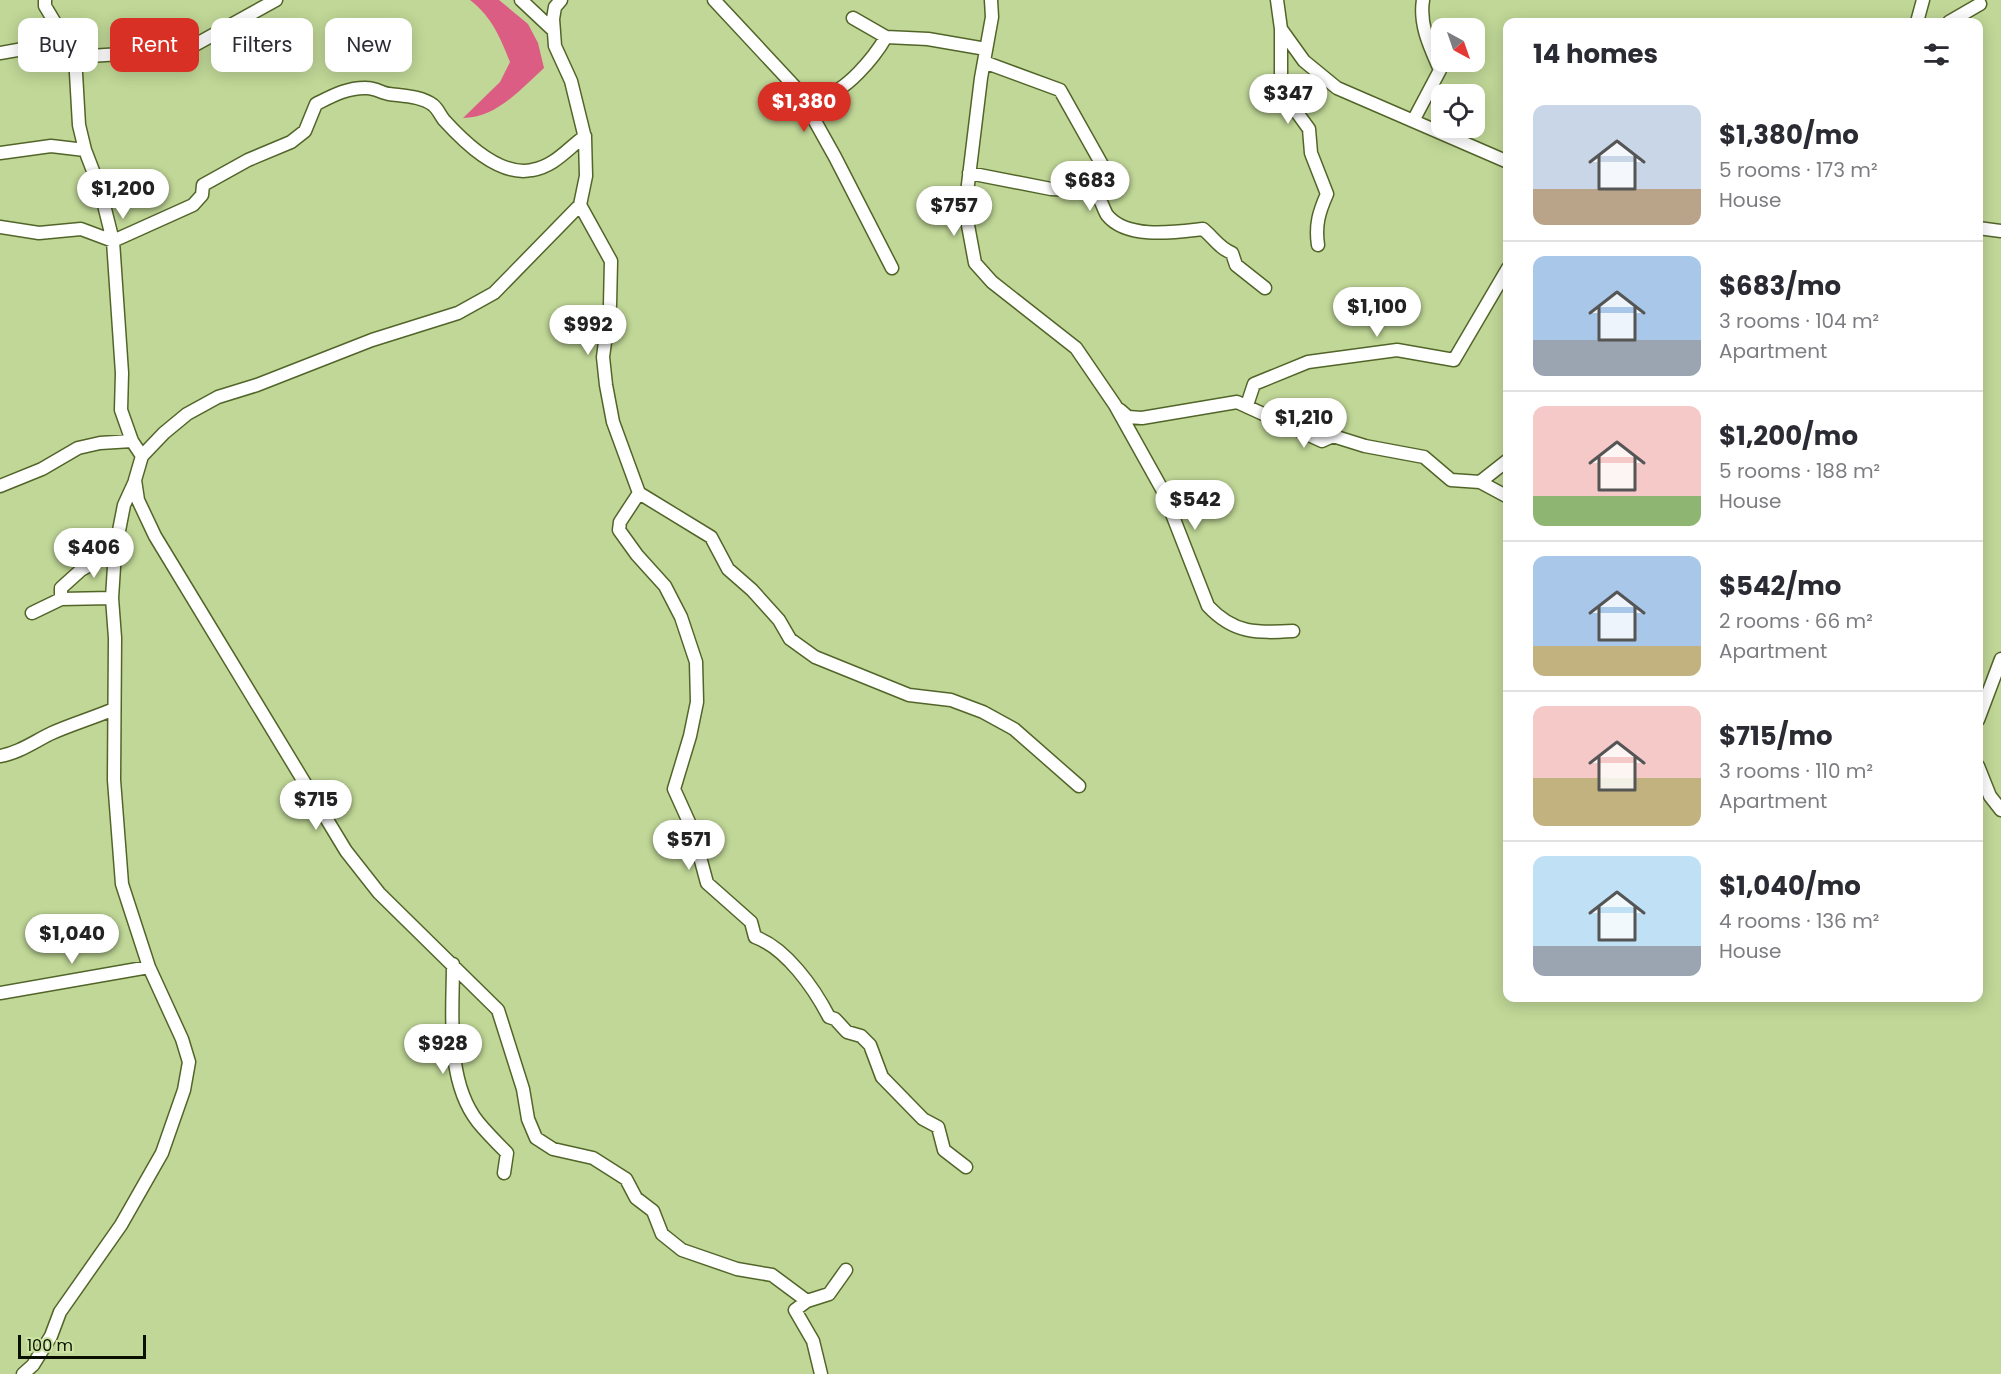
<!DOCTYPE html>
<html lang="en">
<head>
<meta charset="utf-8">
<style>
	:root { --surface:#fff; --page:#f2f2f3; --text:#2b2b33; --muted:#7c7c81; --line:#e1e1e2; --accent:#d93025 }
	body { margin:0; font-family:Poppins,sans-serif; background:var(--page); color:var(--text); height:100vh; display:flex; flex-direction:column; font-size:22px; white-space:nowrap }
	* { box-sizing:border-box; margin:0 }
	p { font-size:20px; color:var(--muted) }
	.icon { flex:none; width:33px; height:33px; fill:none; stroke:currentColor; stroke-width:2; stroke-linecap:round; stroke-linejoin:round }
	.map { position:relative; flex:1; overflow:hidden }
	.details { position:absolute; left:1503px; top:18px; width:480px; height:984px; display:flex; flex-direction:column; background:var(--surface); border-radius:12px; box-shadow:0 3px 15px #0003 }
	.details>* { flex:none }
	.guide { position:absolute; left:18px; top:18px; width:570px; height:54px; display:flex; gap:12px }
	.needle { width:39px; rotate:140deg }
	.fabs { position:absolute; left:1431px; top:18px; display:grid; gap:12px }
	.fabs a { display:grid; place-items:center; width:54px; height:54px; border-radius:12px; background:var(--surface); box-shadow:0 3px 15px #0003; font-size:30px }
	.scale { position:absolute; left:18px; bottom:15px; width:128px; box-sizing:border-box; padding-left:6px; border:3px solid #091000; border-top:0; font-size:16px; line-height:21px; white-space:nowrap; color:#091000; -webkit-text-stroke:4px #cde4a4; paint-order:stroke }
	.price { position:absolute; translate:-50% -51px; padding:0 14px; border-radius:21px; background:#fff; color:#222; font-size:20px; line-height:39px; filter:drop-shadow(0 2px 3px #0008) }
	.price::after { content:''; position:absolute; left:50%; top:36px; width:18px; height:14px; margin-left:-9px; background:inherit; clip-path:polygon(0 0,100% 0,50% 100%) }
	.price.active { background:var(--accent); color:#fff }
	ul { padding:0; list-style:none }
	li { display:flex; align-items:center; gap:18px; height:150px; padding:0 30px }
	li+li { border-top:2px solid var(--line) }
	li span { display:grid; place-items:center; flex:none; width:168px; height:120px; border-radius:12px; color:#555 }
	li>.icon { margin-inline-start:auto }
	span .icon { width:72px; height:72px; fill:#fffc; stroke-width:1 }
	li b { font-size:26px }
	h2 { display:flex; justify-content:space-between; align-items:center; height:72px; padding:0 30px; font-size:26px }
	.tag { padding:0 21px; border-radius:12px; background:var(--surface); box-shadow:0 3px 15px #0003; font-size:21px; line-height:54px }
	.tag.active { background:var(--accent); color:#fff }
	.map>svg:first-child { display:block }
</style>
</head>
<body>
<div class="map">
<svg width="2001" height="1374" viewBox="0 0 2001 1374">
	<rect width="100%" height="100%" fill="#c0d797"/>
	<!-- forest -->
	<path fill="#dc5d83" d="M470,0H499L528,24L538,43L544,68C520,90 496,118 463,118L500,82L510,62C500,37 492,17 470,0Z"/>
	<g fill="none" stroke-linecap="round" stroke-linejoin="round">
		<defs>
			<path id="minor" d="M45,0V6L75,56L79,125L85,150L100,189L113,241L122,373L121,410L132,441L142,456
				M521,0L554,31
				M561,0L555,7L553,19L555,46L571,81L585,138L586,176L580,205L494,293L458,313L372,340L257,385L218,397L187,414L164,433L142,456L135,480L138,500L155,536L346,851L379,893L498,1010L523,1089L528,1119L536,1138L553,1149L593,1158L626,1179L636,1198L653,1211L662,1234L682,1250L737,1269L772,1275L807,1301L829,1294L846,1270
				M714,0L797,89L835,157L892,268
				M991,0L992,17L981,78L965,209L975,263L992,282L1076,348L1115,405L1163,491L1208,606C1234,634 1257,633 1293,631
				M1277,0L1281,29V80L1285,96L1309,129L1311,153L1327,194C1319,212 1315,225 1318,245
				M853,18L886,37L928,39L986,49
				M1917,22L1923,0
				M1949,22L1980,4
				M1281,29L1304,61L1337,88L1508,162
				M0,53L23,49H49L75,56H89L138,53L193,46L276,0
				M984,62L1060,90L1110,179L1099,198C1102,203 1104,210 1107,215C1127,240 1176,232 1203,229C1214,238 1219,248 1232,253L1236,265L1265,288
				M794,87C803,91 812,96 821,96C845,94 875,56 886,37
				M1413,121L1440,70C1430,47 1419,25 1423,0
				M0,153L51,146L85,150
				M969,173L1051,189L1104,191
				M580,205L611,261L610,305L603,357L606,385L613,422L639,493L711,537L728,569L752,590L779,620L790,639L815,657L909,695L951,700L983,712L1014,729L1079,786
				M0,227L39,233L81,229L113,241L193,205L202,195L203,185L248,160L291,142L305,131L316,104C332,96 348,87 367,88C375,88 382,93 389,94C403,96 421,96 433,105C438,109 440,115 444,120C464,142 499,177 532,170C555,166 567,149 585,136
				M1978,228L2001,231
				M1247,405L1254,384L1308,362L1397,350L1454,360L1508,268
				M1120,410L1128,417L1142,418L1237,402L1322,441L1333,436L1365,446L1424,457L1451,480L1480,482L1508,497
				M1480,482L1508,460
				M0,486L42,469L78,448L100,443L132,441
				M639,493L620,522L619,530L637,555L665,586L681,617L696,662L697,702L690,736L674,789L693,831L707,883L751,922L755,937C786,948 814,988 829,1017L835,1019L847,1032L861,1036L870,1045L882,1077L923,1119L938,1127L944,1150L966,1167
				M112,598L61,599V588L81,570L115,551
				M32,613L61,599
				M1978,720L2001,659
				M0,756C19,753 35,741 52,733C72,724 93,718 114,709
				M1978,766L1990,796L2001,810
				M453,964C453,1014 445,1080 478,1122C487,1133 497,1143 507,1153L504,1173
				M0,993L149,967
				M807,1301L795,1310L813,1341L821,1374
				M23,1374L33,1365L51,1336L60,1312L121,1225L162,1153L184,1090L189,1062L182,1039L149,967L122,884L114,780L115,638L112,598L115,551L124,505L135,481"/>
		</defs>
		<!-- minor casing -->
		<use href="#minor" stroke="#526529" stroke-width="15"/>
		<!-- minor -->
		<use href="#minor" stroke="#fff" stroke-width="12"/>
	</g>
</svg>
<div class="fabs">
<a><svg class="needle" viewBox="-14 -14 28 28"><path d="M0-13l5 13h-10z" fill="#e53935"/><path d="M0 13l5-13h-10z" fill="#7c7c81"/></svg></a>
<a><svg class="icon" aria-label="locate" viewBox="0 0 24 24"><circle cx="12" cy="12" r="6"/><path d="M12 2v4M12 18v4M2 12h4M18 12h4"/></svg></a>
</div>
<div class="scale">100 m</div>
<b class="price" style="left:1288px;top:125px">$347</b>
<b class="price active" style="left:804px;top:133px">$1,380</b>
<b class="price" style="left:1090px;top:212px">$683</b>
<b class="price" style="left:123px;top:220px">$1,200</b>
<b class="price" style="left:954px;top:237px">$757</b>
<b class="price" style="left:1377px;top:338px">$1,100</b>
<b class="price" style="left:588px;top:356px">$992</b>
<b class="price" style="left:1304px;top:449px">$1,210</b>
<b class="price" style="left:1195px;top:531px">$542</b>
<b class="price" style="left:94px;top:579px">$406</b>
<b class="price" style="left:316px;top:831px">$715</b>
<b class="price" style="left:689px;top:871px">$571</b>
<b class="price" style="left:72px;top:965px">$1,040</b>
<b class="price" style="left:443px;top:1075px">$928</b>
<div class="guide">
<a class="tag">Buy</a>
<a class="tag active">Rent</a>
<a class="tag">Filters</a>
<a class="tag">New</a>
</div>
<section class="details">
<h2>14 homes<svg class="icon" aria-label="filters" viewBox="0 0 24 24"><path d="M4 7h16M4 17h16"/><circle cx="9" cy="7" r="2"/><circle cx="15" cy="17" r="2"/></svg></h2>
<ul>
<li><span style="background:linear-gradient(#c9d6e8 70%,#b9a48a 0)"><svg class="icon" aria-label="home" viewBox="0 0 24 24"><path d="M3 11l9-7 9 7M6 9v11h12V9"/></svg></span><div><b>$1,380/mo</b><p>5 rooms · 173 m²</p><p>House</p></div></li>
<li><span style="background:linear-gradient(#a9c7e8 70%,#9aa5b1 0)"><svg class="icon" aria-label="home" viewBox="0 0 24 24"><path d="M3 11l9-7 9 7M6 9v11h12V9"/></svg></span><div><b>$683/mo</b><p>3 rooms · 104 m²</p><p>Apartment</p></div></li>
<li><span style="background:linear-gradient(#f6c9c9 75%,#8fb573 0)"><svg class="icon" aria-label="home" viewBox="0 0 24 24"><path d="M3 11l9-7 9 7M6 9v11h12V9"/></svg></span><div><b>$1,200/mo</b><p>5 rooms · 188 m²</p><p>House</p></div></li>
<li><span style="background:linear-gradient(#a9c7e8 75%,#c2b280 0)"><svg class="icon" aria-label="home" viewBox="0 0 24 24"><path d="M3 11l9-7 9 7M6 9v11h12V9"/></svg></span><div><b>$542/mo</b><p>2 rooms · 66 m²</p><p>Apartment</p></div></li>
<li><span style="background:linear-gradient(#f6c9c9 60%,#c2b280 0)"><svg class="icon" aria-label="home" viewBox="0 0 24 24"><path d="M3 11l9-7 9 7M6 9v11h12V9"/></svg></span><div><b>$715/mo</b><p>3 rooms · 110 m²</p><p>Apartment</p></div></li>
<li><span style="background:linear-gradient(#bfe0f5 75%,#9aa5b1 0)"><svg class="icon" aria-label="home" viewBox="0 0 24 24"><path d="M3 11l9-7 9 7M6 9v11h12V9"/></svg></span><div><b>$1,040/mo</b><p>4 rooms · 136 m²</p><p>House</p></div></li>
</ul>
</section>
</div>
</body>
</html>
